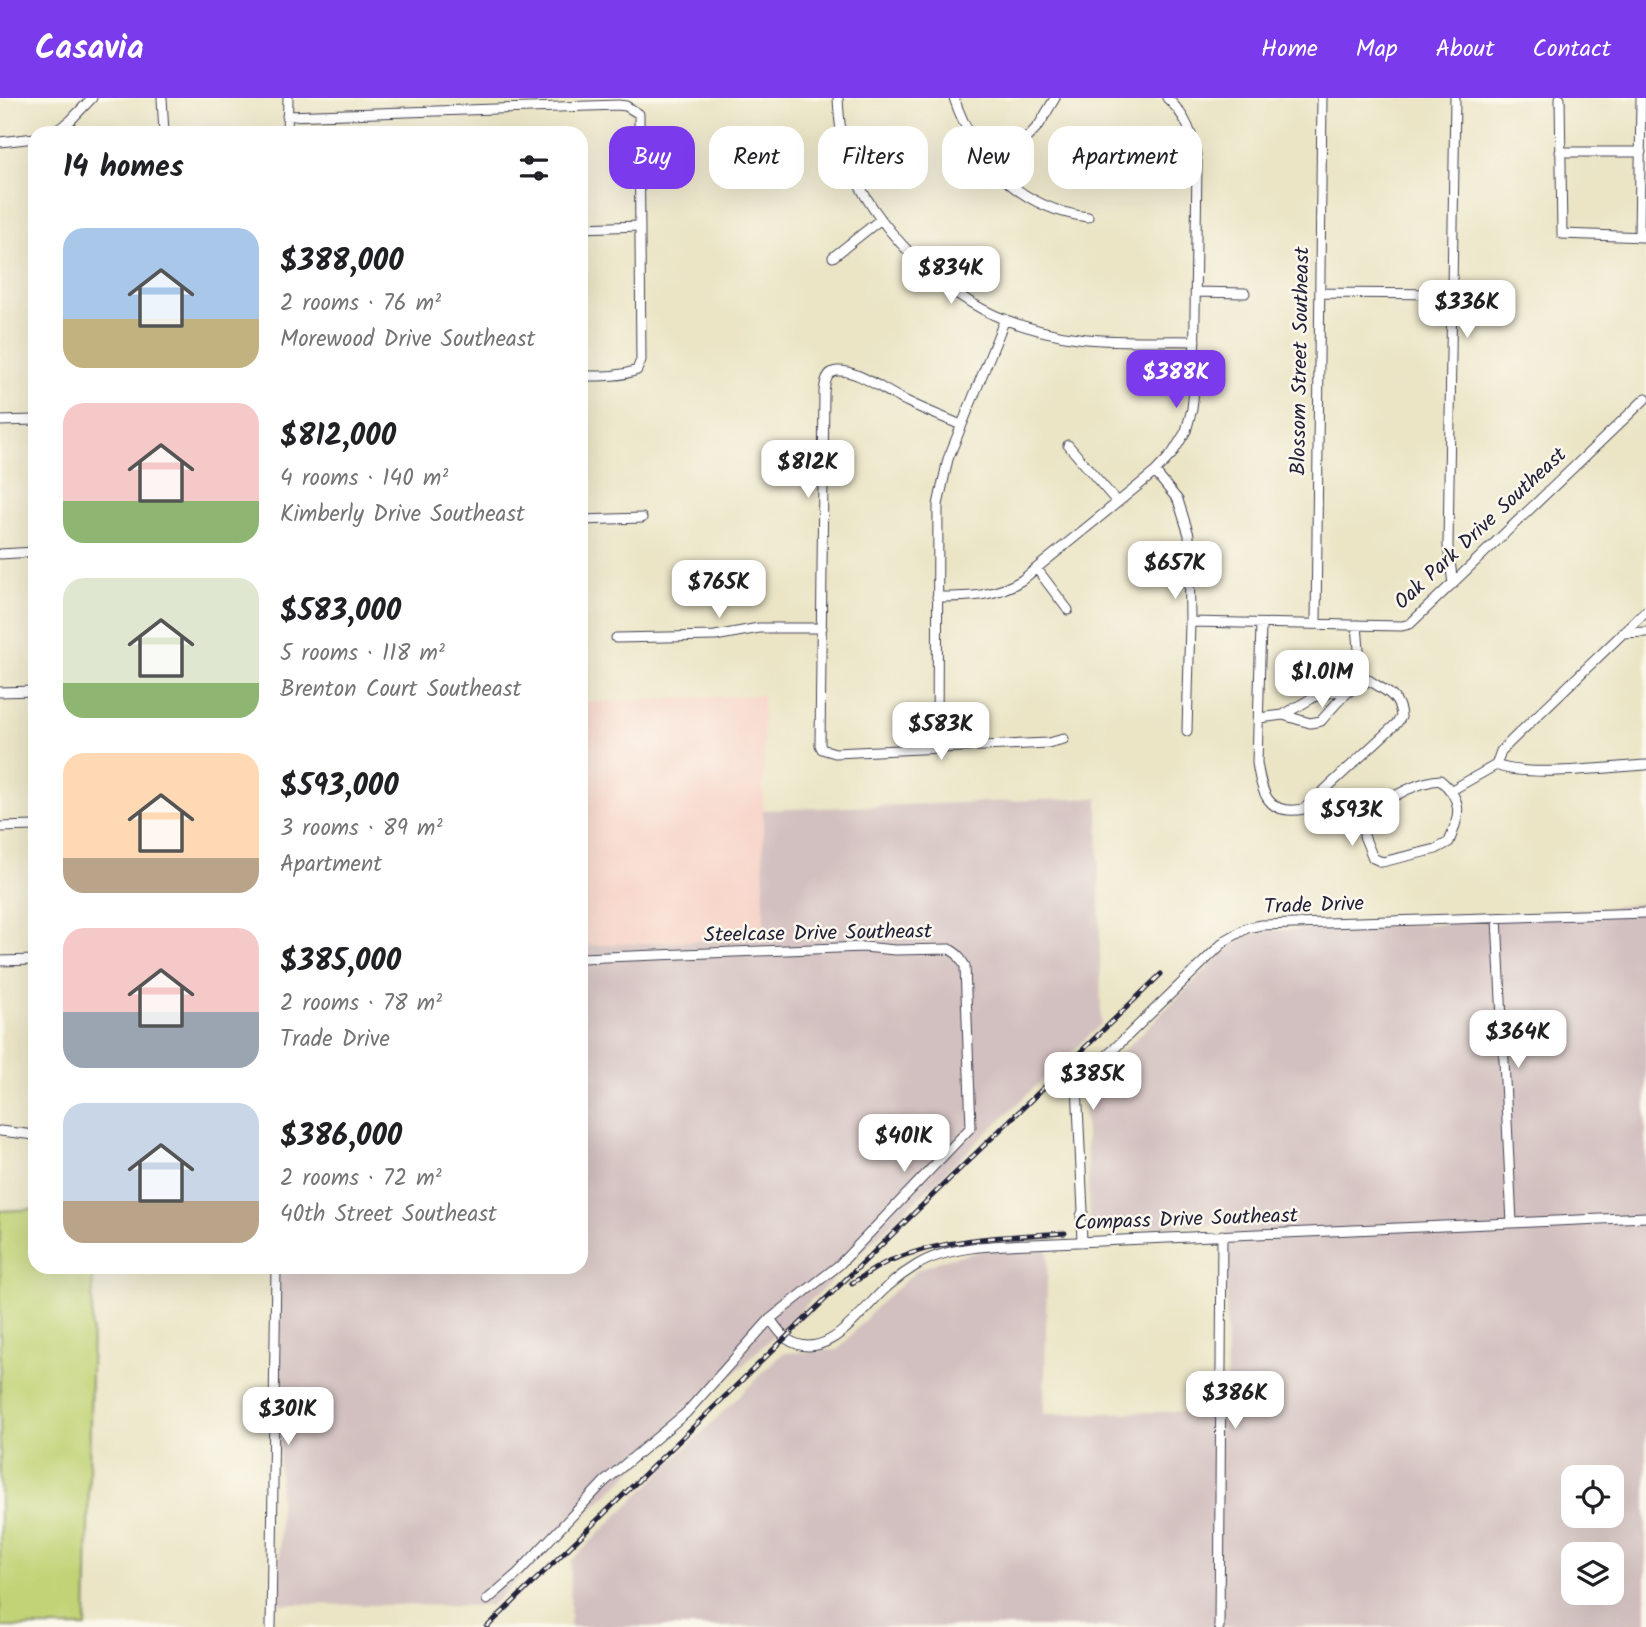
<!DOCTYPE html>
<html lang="en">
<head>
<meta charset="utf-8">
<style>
	:root { --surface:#fff; --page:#f6f6f6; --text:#202124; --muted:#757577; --accent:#7c3aed }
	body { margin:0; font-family:Kalam,sans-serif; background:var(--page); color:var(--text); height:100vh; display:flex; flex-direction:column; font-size:26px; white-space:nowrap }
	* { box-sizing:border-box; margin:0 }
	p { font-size:23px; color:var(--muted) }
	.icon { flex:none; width:38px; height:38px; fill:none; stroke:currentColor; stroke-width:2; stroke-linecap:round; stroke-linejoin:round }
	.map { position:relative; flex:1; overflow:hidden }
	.details { position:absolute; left:28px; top:28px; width:560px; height:1148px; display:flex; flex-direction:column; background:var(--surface); border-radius:21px; box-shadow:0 7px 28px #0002 }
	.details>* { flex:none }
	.hud { position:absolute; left:609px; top:28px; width:665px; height:63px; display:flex; gap:14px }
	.controls { position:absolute; left:1561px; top:1367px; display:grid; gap:14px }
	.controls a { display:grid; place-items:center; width:63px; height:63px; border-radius:14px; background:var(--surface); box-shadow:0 7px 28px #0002; font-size:35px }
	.price { position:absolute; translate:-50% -60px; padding:0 16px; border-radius:14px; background:#fff; color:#222; font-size:23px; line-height:46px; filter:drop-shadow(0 2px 4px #0008) }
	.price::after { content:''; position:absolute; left:50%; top:42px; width:21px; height:16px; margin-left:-10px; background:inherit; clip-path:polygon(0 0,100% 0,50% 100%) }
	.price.current { background:var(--accent); color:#fff }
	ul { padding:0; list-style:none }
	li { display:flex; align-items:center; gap:21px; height:175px; padding:0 35px }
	li span { display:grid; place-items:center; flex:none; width:196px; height:140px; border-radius:21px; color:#555 }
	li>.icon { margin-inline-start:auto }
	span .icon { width:84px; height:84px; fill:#fffc; stroke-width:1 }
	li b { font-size:30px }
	h2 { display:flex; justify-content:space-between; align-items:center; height:84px; padding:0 35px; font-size:30px }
	.tag { padding:0 24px; border-radius:21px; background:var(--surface); box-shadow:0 7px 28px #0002; font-size:24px; line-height:63px }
	.tag.current { background:var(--accent); color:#fff }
	header { display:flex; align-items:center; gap:42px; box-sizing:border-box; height:98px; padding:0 35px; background:var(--accent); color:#fff }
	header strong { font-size:33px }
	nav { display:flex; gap:38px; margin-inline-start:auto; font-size:24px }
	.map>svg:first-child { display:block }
</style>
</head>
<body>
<header>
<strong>Casavia</strong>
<nav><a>Home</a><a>Map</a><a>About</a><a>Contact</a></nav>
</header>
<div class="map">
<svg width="1646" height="1529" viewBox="0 0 1646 1529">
	<rect width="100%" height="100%" fill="#fbf7ec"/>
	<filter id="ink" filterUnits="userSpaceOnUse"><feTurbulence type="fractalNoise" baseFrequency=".0143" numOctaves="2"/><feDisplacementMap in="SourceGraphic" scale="14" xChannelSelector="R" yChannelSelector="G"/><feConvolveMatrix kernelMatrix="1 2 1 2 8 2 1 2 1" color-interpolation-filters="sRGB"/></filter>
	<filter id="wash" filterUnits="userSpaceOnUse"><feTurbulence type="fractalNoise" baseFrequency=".00686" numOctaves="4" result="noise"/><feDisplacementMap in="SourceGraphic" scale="28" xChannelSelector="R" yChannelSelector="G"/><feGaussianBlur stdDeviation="1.57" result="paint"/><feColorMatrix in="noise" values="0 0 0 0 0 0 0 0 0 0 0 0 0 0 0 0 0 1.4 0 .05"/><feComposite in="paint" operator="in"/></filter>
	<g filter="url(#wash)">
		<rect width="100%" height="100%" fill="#ebe5c6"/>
		<!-- built -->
		<path fill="#f7d1c6" d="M763,597L764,840L581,848V604Z"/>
		<!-- industrial -->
		<path fill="#d2bfbf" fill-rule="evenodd" d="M1098,700L1101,926L490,1508L280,1506L278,1169H581V848L764,840L763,712Z
			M1646,805V1529H570L571,1463L783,1255L838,1252L877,1208L917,1172L948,1160L993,1151L1048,1148L1044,1316L1227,1313L1226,1126L1090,1132L1084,992L1238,840L1260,833L1479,824ZM1573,1379H1612V1418H1573ZM1573,1456H1612V1494H1573Z"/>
		<!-- green -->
		<path fill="#c1d376" stroke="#727a58" stroke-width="2" d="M35,1111V1169H93L86,1529H0V1113Z"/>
	</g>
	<g filter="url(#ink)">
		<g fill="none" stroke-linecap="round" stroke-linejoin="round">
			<defs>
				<path id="minor" d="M162,0L164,35
					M838,0C839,21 841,43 848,63C873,127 941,197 1006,222C1028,230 1055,237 1078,240C1116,245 1156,242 1195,243
					M954,0C976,64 1019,110 1088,119
					M1560,0L1562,136L1646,139
					M287,18L618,7L626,8L639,16L641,262L637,272C619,279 600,278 581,278
					M53,35L70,23L92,0
					M287,35L288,0
					M0,44L35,40
					M1560,54H1641
					M995,73L1039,27L1055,0
					M581,130L640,128
					M1639,139L1641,0
					M833,159L881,121
					M1196,194L1245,195
					M1320,195L1452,196
					M0,323L35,322
					M961,327C943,319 924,312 906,303C887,295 857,271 837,273C826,274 825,285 824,294L820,647L822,651L835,655L1048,645L1064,641
					M1068,347L1117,404
					M1155,374L1178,402L1189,437L1190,524L1187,633
					M581,422L642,420
					M0,456L35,454
					M1037,471L1068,512
					M1453,486L1448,448L1455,0
					M937,499C969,499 995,499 1022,482L1155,374L1172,356L1186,333L1192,311L1194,292L1197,64C1194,38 1186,17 1167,0
					M1190,524L1402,528L1410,526L1646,300
					M1261,526L1257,665C1262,695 1267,718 1304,711L1397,625L1401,619C1400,593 1377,591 1361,576L1357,527
					M1316,526L1322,0
					M1622,535L1646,534
					M616,540L715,538L759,530H822
					M0,594L35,593
					M1283,617L1314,599L1349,590
					M1259,620L1283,617L1310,625L1321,623C1336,606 1347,590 1369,583
					M937,650L938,407L948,361L1005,221
					M1496,667L1501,653L1514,640L1646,513
					M1496,667C1526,680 1610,669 1646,667
					M1440,682C1464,702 1460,718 1449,744L1436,751L1382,764L1373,760L1364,738L1365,717C1386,702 1414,684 1440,682Z
					M1452,692L1496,667
					M0,729L35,728
					M1497,820L1512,1125
					M0,863L35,862
					M0,1033L35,1037
					M1082,1144L1081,1118L1083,1113L1077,987L1226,842L1247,830L1261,827L1646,815
					M770,1221C775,1227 781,1237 787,1241C827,1268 862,1210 887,1189C896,1181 907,1173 917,1167C948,1148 997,1147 1032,1146L1646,1119
					M487,1502L517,1476L604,1384L686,1315L770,1221L839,1167L971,1029L965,868L958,857L950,851L895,852L864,849L581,860
					M271,1529L276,1169
					M1219,1529L1222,1137"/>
			</defs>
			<!-- minor casing -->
			<use href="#minor" stroke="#403f50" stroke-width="11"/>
			<!-- minor -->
			<use href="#minor" stroke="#fff" stroke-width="9"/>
			<defs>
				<path id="rail" d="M852,1185C864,1178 876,1169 889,1163C946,1140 1005,1138 1065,1135
					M487,1529L1161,876"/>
			</defs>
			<!-- rail casing -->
			<use href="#rail" stroke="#22223b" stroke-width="5"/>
			<!-- rail -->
			<use href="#rail" stroke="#fbf7ec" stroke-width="2.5" stroke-dasharray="8" stroke-linecap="butt"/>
		</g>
	</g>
	<g text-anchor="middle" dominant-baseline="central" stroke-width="5" stroke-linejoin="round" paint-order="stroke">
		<!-- street labels -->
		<g font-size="21" fill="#22223b" stroke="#fbf7ec">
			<text transform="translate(1301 263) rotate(-89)">Blossom Street Southeast</text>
			<text transform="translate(1481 431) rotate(-43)">Oak Park Drive Southeast</text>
			<text transform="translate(1314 808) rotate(-2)">Trade Drive</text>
			<text transform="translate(818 836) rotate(-1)">Steelcase Drive Southeast</text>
			<text transform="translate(1186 1122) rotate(-2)">Compass Drive Southeast</text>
		</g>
	</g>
</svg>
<div class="controls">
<a><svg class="icon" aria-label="locate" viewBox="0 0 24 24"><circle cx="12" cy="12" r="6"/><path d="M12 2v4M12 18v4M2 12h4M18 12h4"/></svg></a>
<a><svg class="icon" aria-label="layers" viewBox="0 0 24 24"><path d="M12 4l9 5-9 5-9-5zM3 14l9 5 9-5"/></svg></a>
</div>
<b class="price" style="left:951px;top:208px">$834K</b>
<b class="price" style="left:1467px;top:242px">$336K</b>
<b class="price current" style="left:1176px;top:312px">$388K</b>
<b class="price" style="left:808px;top:402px">$812K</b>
<b class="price" style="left:1175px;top:503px">$657K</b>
<b class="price" style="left:719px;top:522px">$765K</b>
<b class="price" style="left:1322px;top:612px">$1.01M</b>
<b class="price" style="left:941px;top:664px">$583K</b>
<b class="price" style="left:1352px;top:750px">$593K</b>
<b class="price" style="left:1518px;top:972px">$364K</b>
<b class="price" style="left:1093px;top:1014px">$385K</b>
<b class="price" style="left:904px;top:1076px">$401K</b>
<b class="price" style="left:1235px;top:1333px">$386K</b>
<b class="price" style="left:288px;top:1349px">$301K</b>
<div class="hud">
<a class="tag current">Buy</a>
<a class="tag">Rent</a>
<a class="tag">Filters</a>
<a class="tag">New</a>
<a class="tag">Apartment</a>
</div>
<section class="details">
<h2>14 homes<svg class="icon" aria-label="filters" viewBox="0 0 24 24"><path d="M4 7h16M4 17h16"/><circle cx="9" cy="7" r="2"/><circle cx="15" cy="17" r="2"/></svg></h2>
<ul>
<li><span style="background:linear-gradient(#a9c7e8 65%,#c2b280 0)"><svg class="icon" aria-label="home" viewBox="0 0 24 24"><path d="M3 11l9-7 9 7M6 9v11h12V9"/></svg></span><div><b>$388,000</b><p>2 rooms · 76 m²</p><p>Morewood Drive Southeast</p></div></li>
<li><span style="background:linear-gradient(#f6c9c9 70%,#8fb573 0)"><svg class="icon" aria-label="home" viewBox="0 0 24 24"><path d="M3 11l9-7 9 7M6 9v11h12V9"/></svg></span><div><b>$812,000</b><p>4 rooms · 140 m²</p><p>Kimberly Drive Southeast</p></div></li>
<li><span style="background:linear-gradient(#dfe7d0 75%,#8fb573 0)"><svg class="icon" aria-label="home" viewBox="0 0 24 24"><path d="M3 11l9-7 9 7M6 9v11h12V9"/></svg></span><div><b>$583,000</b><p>5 rooms · 118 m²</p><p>Brenton Court Southeast</p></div></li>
<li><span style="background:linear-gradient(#ffd9b3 75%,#b9a48a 0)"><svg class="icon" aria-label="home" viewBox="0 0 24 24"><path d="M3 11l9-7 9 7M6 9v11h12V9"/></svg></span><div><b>$593,000</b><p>3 rooms · 89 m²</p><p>Apartment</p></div></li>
<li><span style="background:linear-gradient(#f6c9c9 60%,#9aa5b1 0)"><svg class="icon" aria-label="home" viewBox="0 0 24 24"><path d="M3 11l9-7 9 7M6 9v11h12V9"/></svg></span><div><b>$385,000</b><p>2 rooms · 78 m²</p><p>Trade Drive</p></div></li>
<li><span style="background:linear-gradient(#c9d6e8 70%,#b9a48a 0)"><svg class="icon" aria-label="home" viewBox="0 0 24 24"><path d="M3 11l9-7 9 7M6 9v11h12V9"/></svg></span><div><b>$386,000</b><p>2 rooms · 72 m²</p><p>40th Street Southeast</p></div></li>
</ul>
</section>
</div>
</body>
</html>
